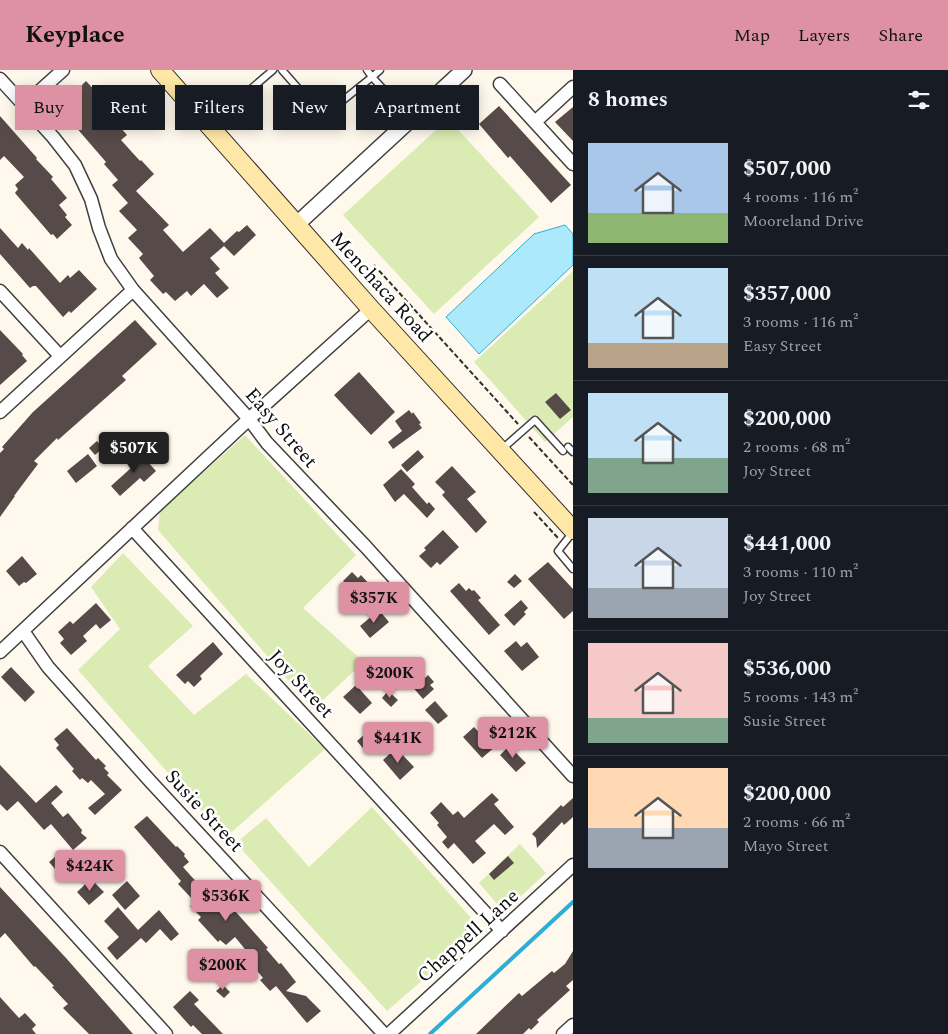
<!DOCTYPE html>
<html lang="en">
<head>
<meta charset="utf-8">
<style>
	:root { --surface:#171b24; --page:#20242c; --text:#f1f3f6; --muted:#9ea1a6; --line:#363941; --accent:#de91a3 }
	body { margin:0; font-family:Spectral,serif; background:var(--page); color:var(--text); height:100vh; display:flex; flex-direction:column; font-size:19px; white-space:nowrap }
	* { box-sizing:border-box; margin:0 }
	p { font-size:16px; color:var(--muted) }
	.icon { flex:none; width:28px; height:28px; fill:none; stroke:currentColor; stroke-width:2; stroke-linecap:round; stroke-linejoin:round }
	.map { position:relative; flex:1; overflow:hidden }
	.details { display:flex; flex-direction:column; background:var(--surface); width:375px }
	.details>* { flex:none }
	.top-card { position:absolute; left:15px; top:15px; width:475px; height:45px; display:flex; gap:10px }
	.price { position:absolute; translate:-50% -42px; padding:0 11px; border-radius:5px; background:var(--accent); color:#111; font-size:16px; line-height:32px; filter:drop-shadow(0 1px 2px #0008) }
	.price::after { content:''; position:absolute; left:50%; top:30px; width:15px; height:11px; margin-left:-8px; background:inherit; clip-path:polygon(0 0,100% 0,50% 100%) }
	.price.selected { background:#222; color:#fff }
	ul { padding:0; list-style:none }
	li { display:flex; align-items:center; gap:15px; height:125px; padding:0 15px }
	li+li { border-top:1px solid var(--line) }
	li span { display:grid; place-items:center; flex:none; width:140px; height:100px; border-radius:0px; color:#555 }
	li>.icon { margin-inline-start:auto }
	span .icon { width:60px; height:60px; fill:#fffc; stroke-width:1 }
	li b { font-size:21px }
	h2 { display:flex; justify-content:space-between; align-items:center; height:60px; padding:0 15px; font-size:21px }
	.chip { padding:0 18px; border-radius:0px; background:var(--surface); box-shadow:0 2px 12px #0003; font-size:18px; line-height:45px }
	.chip.selected { background:var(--accent); color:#111 }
	header { display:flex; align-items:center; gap:30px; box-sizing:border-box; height:70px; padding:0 25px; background:var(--accent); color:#111 }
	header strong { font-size:24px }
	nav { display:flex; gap:28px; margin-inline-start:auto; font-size:18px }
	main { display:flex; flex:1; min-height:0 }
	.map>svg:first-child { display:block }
</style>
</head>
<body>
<header>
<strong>Keyplace</strong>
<nav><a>Map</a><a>Layers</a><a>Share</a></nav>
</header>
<main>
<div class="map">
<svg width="573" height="964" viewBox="0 0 573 964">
	<rect width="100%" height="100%" fill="#fff8ec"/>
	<!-- green -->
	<path fill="#daecb3" d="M448,49L539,147L434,244L343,145Z
		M573,201V347L545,372L474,292Z
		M245,365L356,485L303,538L364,592L313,639L158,460L160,441Z
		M123,483L193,556L148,596L194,645L246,604L325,679L225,768L78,600L120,559L91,517Z
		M372,737L481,859L387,941L236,773L266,748L309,797Z
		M520,774L546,803L504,842L479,813Z"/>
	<!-- water -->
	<path fill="#aceafb" stroke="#2daed8" d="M565,155L573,164V195L479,284L446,247L534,164Z"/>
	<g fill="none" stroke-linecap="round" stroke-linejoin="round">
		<!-- stream -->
		<path stroke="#2daed8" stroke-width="4" d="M430,964L573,832"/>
	</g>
	<!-- building -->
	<path fill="#564b48" d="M86,11L117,44L112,48L127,65L121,70L140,91L141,90L154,104L136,121L169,155L163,160L183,182L210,158L224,173L237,161L239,162L247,155L256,165L234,186L224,176L210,188L220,199L215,203L229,218L217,228L204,214L191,226L187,221L175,231L166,222L163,224L150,210L154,206L139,188L143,184L128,168L137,160L119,141L128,133L112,115L118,110L104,94L106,92L74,55L75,54L60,37Z
		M499,36L571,115L551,133L510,86L508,88L479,54Z
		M573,37V71L555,52Z
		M0,46L37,88L36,89L53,107L51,109L67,128L59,135L67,145L65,147L72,155L57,169L53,164L51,165L15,123L18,119L15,115L24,107L4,86L0,90Z
		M0,158L18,178L22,173L28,180L29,178L60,213L68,205L70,208L79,200L97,219L71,243L69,241L63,247L36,216H33L30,218L0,184Z
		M135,250L157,274L122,306L126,310L58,370L57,368L34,391L38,394L14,426H15L0,447V383L4,379L2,377L33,342Z
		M0,260L23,284L22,285L27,291L0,315Z
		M359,302L395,342L371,365L334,325Z
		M556,323L571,340L560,349L545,332Z
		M409,340L412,344L413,342L421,353L419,354L422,358L393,379L388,372L402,361L395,351Z
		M97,371L103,378L95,385L89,378Z
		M418,380L424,387L407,402L401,395Z
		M139,382L156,401L144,412L140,408L120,426L111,416L131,398L127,393Z
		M88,384L97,396L76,413L67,401Z
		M452,396L476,422L467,429L487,452L476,463L442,425L445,422L435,412Z
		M401,399L415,414L412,417L427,434L429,432L435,439L427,448L404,424L395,432L383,415Z
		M443,460L459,477L440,495L437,492L431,498L419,486L426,480L424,478Z
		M22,486L37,504L26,513L24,512L19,516L6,501Z
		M548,492L573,519V541L564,549L528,509Z
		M352,502L358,508L361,505L370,515L367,518L372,523L363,532L343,511Z
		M515,504L522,511L514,518L507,512Z
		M459,513L466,521L469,518L472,521L474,520L481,528L478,530L500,555L489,565L450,521Z
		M521,530L528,538L524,542L526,544L514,556L504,545Z
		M96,533L111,550L100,559L96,554L83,566L87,571L71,585L60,573L64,569L58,562L70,551L73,554Z
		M379,540L389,552L370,568L360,556Z
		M516,571L521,577L527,572L539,587L522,601L504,581Z
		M213,572L223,584L200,606L202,609L194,617L188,611L185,614L176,605Z
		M11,597L35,622L25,632L1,607Z
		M416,598L425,608L428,605L434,612L430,615L434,619L423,629L405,608Z
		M356,615L372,633L360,644L343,627Z
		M388,621L398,630L391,637L382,628Z
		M435,631L448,646L438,654L425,640Z
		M474,657L487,671L490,669L496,676L482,688L463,667Z
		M67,658L96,690L98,688L106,696L104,698L109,703L107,705L122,720L95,745L88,738L105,724L91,710L88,713L82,708L80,710L72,701L74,699L56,678L59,675L54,669Z
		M366,663L375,674L366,682L357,671Z
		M509,676L526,693L516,702L500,685Z
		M396,678L414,697L400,710L383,690Z
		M0,695L36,733L56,715L63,722L51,733L63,747L68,743L82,760L81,763L87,768L73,780L51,754L44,760L18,731L7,741L0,734Z
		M492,723L499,730L494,734L514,757L505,765L494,754L475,771L486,783L473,794L454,773L448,779L442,772L447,767L437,755L439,753L430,743L441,732L453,745L458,741L464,748Z
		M573,728V747L564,755L562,752L537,778L536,768L532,764L561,735L563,737Z
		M147,746L176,777L177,776L185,784L184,786L189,792L183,797L191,806L219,835L220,834L231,844L235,841L268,878L266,879L279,894L281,893L296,912L286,921L306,926L321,941L307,953L276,916L270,921L260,910L263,908L245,886L249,884L235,867L226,875L220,870L218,872L198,850L201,847L190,836L195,832L178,814L181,811L134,757Z
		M63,780L78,794L61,806L49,792Z
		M100,782L115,796L99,811L86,795Z
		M508,786L514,793L494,810L489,804Z
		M91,809L104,822L89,835L77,822Z
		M127,811L140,826L125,840L112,825Z
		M0,817L66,888L133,964H89L63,938L68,934L52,917L54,916L35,896L34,897L5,863L0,868Z
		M118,837L138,860L159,840L179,864L171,871L160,859L146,873L141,868L117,890L107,878L119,867L104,851Z
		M573,881V910L566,916L570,920L537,950L539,952L531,960L529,958L523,964H476L519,923L522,926L552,901L554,903L565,894Z
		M223,915L230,922L224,928L216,921Z
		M190,921L199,930L194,934L223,964H202L193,955L191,957L173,937Z
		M0,927L19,948L25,943L36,955L32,959L36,964H0Z"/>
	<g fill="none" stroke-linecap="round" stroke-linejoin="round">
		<defs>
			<path id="service" d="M282,0L318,41L326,44L372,7L411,49
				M367,0L372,7L380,0
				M210,54L273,0
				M568,377L573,382
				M501,380L535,350L563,381
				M573,462L558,481L573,499"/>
			<path id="minor" d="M0,9L53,67L75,95L91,129L99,158L111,189L133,220L249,349L267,373L366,477L573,706
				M500,14L573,94
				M24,35L63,0
				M535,52L573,17
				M0,221L60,286
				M0,342L133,220
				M132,458L502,861
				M23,561L48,597L150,711L384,964
				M0,582L249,349L371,239
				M0,782L166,964
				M389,964L573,795
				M563,964L573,955"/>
			<path id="tertiary" d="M296,155L464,0"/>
			<path id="secondary" d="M160,0L371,239L573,460"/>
		</defs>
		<!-- service casing -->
		<use href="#service" stroke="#404040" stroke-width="9"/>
		<!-- minor casing -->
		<use href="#minor" stroke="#404040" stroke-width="15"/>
		<!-- tertiary casing -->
		<use href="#tertiary" stroke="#404040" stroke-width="18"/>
		<!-- secondary casing -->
		<use href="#secondary" stroke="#2f2f2f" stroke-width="20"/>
		<!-- path -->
		<path stroke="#2f2f2f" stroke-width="2" stroke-dasharray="5 2.5" stroke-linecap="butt" d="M374,195L518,354
			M529,367L573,415
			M534,442L558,468"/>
		<!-- service -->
		<use href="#service" stroke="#fff" stroke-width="6"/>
		<!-- minor -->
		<use href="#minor" stroke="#fff" stroke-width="12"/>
		<!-- tertiary -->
		<use href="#tertiary" stroke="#fff" stroke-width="15"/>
		<!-- secondary -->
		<use href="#secondary" stroke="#ffe8a7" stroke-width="18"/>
	</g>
	<g text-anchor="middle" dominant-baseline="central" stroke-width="5" stroke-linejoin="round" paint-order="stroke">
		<!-- street labels -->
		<g font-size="20" fill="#0d0d0d" stroke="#fff">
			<text transform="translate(381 217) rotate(48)">Menchaca Road</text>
			<text transform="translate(281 358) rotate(49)">Easy Street</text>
			<text transform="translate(301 614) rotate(47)">Joy Street</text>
			<text transform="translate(204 741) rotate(47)">Susie Street</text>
			<text transform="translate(468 866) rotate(-42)">Chappell Lane</text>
		</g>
	</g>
</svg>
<b class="price selected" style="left:134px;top:404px">$507K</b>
<b class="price" style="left:374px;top:554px">$357K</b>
<b class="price" style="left:390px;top:629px">$200K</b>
<b class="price" style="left:513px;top:689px">$212K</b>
<b class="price" style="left:398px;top:694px">$441K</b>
<b class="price" style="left:90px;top:822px">$424K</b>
<b class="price" style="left:226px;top:852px">$536K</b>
<b class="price" style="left:223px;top:921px">$200K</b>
<div class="top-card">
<a class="chip selected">Buy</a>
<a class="chip">Rent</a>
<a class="chip">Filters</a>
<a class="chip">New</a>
<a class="chip">Apartment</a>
</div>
</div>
<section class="details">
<h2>8 homes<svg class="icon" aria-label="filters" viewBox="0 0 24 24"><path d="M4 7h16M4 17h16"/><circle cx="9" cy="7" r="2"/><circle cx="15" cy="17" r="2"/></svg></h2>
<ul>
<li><span style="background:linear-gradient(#a9c7e8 70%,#8fb573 0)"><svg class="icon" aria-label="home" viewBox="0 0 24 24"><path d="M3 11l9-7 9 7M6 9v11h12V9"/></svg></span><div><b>$507,000</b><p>4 rooms · 116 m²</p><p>Mooreland Drive</p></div></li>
<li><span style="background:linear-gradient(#bfe0f5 75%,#b9a48a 0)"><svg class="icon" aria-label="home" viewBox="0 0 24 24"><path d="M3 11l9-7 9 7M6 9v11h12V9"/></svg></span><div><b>$357,000</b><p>3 rooms · 116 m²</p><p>Easy Street</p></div></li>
<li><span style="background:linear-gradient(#bfe0f5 65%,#7fa58c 0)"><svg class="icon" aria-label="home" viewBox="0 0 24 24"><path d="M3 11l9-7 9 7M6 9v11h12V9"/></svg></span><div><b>$200,000</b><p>2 rooms · 68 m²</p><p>Joy Street</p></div></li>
<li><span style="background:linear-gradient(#c9d6e8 70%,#9aa5b1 0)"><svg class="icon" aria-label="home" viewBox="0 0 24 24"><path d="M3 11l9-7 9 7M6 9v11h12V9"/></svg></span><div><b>$441,000</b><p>3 rooms · 110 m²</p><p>Joy Street</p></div></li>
<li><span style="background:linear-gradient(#f6c9c9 75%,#7fa58c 0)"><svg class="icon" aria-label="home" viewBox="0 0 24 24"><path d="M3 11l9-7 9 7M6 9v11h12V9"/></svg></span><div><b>$536,000</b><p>5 rooms · 143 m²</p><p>Susie Street</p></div></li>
<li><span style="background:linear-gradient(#ffd9b3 60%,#9aa5b1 0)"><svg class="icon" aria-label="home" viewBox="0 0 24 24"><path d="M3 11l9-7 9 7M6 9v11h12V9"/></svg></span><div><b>$200,000</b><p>2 rooms · 66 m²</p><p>Mayo Street</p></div></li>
</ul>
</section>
</main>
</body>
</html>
